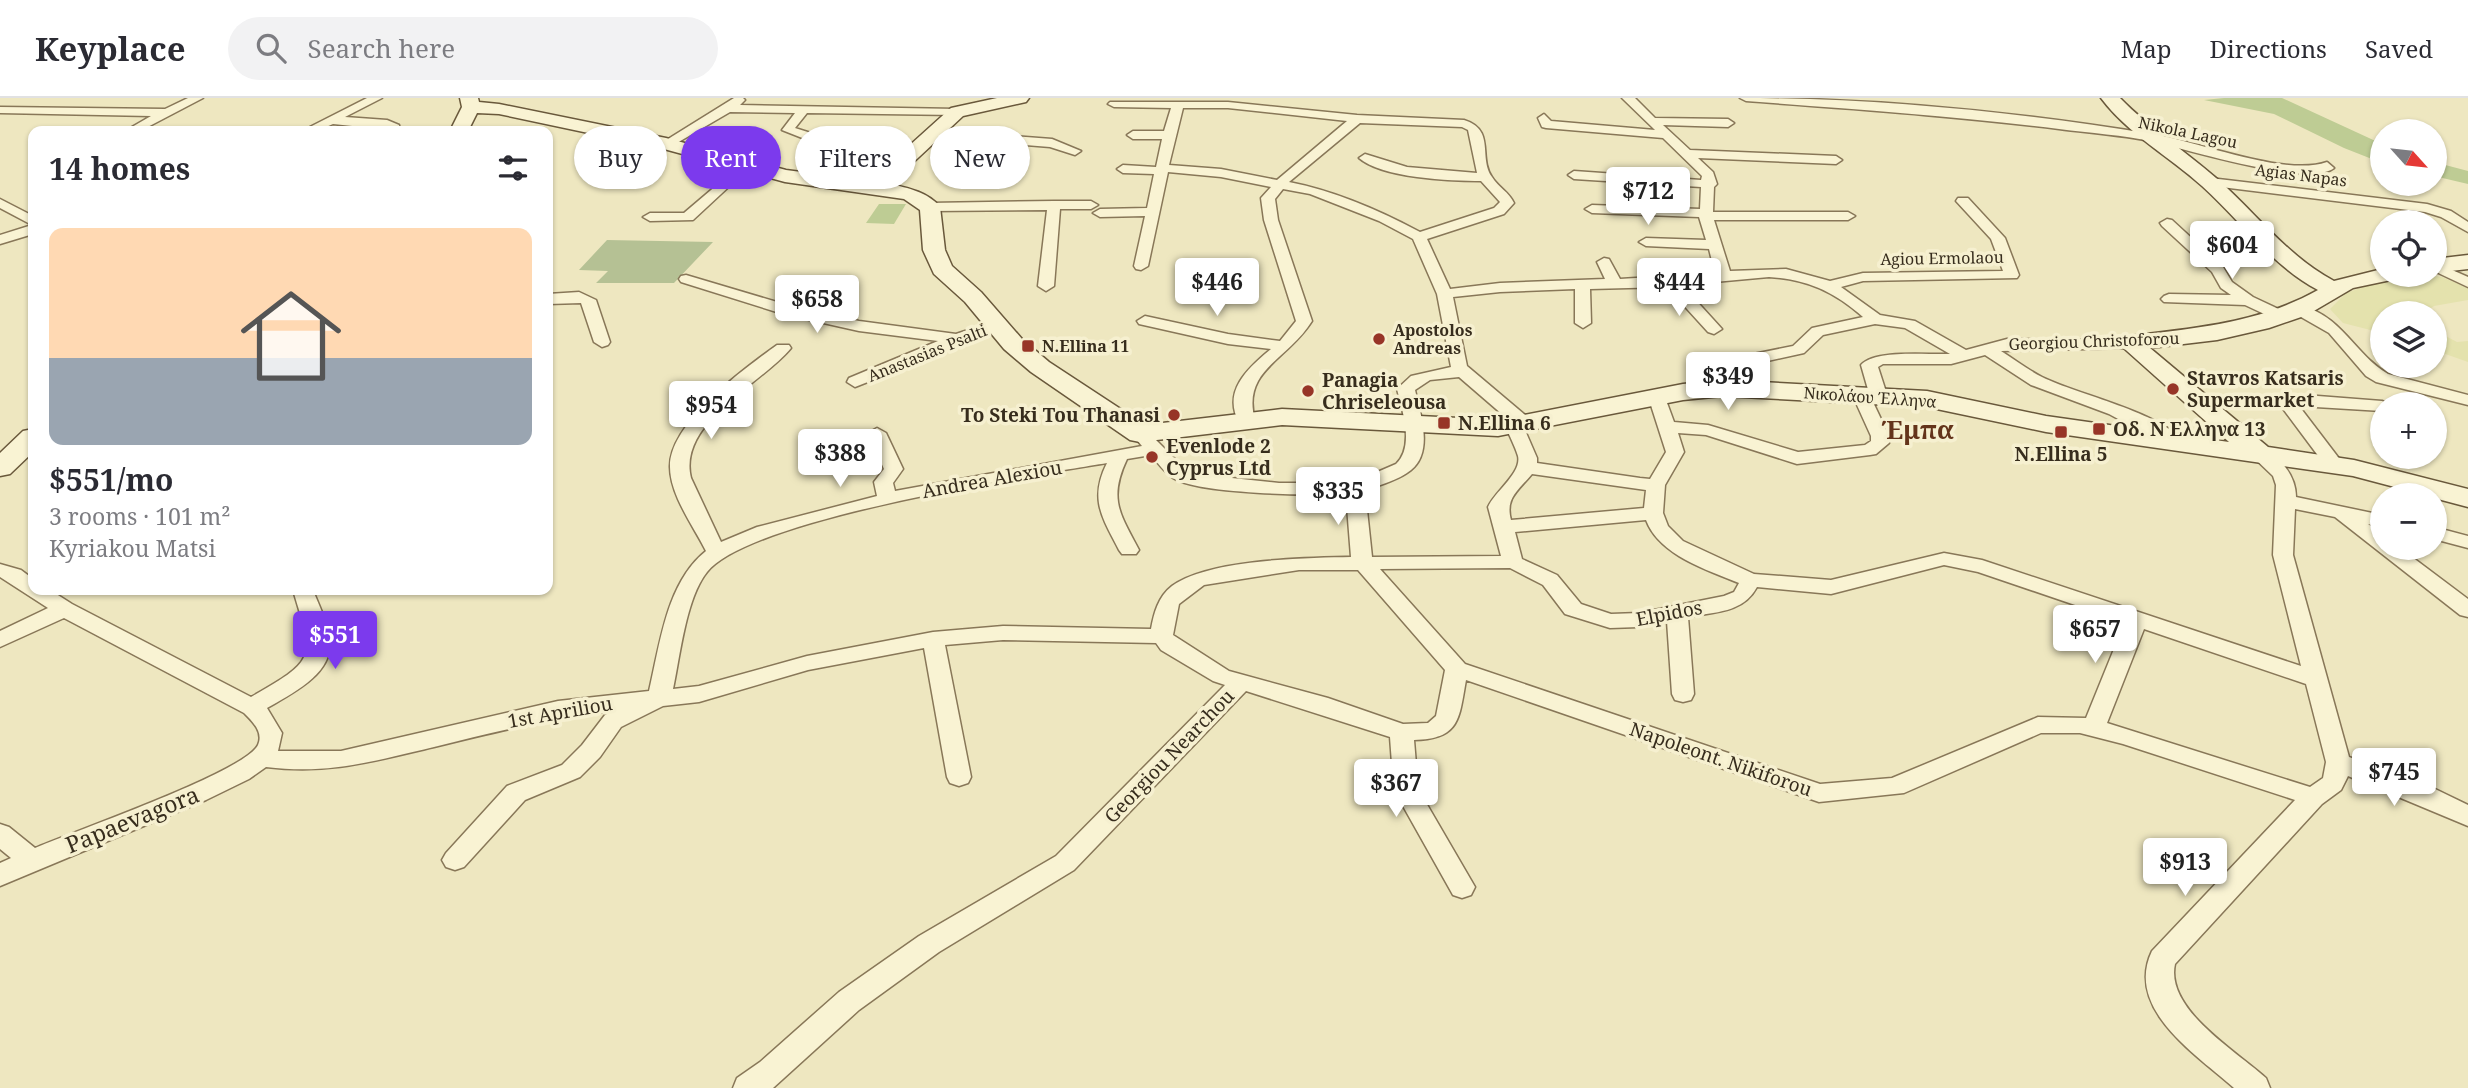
<!DOCTYPE html>
<html lang="en">
<head>
<meta charset="utf-8">
<style>
	:root { --surface:#fff; --page:#f2f2f3; --text:#2b2b33; --muted:#7c7c81; --line:#e1e1e2; --accent:#7c3aed }
	body { margin:0; font-family:"Noto Serif",serif; background:var(--page); color:var(--text); height:100vh; display:flex; flex-direction:column; font-size:26px; white-space:nowrap }
	* { box-sizing:border-box; margin:0 }
	p { font-size:23px; color:var(--muted) }
	.icon { flex:none; width:38px; height:38px; fill:none; stroke:currentColor; stroke-width:2; stroke-linecap:round; stroke-linejoin:round }
	.map { position:relative; flex:1; overflow:hidden }
	.drawer { position:absolute; left:28px; top:28px; width:525px; height:469px; display:flex; flex-direction:column; background:var(--surface); border-radius:14px; box-shadow:0 2px 5px #0004 }
	.drawer>* { flex:none }
	.top-card { position:absolute; left:574px; top:28px; width:665px; height:63px; display:flex; gap:14px }
	.needle { width:46px; rotate:117deg }
	.fabs { position:absolute; left:2370px; top:21px; display:grid; gap:14px }
	.fabs a { display:grid; place-items:center; width:77px; height:77px; border-radius:50%; background:var(--surface); box-shadow:0 2px 5px #0004; font-size:35px }
	.price { position:absolute; translate:-50% -60px; padding:0 16px; border-radius:7px; background:#fff; color:#222; font-size:23px; line-height:46px; filter:drop-shadow(0 2px 4px #0008) }
	.price::after { content:''; position:absolute; left:50%; top:42px; width:21px; height:16px; margin-left:-10px; background:inherit; clip-path:polygon(0 0,100% 0,50% 100%) }
	.price.current { background:var(--accent); color:#fff }
	ul { padding:0; list-style:none }
	li { display:grid; align-content:center; gap:14px; height:371px; padding:0 21px }
	li span { display:grid; place-items:center; height:217px; border-radius:14px; color:#555 }
	li>.icon { margin-inline-start:auto }
	span .icon { width:126px; height:126px; fill:#fffc; stroke-width:1 }
	li b { font-size:30px }
	h2 { display:flex; justify-content:space-between; align-items:center; height:84px; padding:0 21px; font-size:30px }
	.tag { padding:0 24px; border-radius:32px; background:var(--surface); box-shadow:0 2px 5px #0004; font-size:24px; line-height:63px }
	.tag.current { background:var(--accent); color:#fff }
	header { display:flex; align-items:center; gap:42px; box-sizing:border-box; height:98px; padding:0 35px; background:var(--surface); border-bottom:2px solid var(--line) }
	header strong { font-size:33px }
	nav { display:flex; gap:38px; margin-inline-start:auto; font-size:24px }
	.search { width:490px; height:63px; background:var(--page); display:flex; align-items:center; gap:18px; box-sizing:border-box; padding:0 24px; border-radius:38px; color:var(--muted); font-size:26px }
	.map>svg:first-child { display:block }
</style>
</head>
<body>
<header>
<strong>Keyplace</strong>
<div class="search"><svg class="icon" aria-label="search" viewBox="0 0 24 24"><circle cx="10" cy="10" r="6"/><path d="M15 15l6 6"/></svg>Search here</div>
<nav><a>Map</a><a>Directions</a><a>Saved</a></nav>
</header>
<div class="map">
<svg width="2468" height="990" viewBox="0 0 2468 990">
	<rect width="100%" height="100%" fill="#eee7c0"/>
	<!-- farmland -->
	<path fill="#e4e2ad" d="M2425,177L2442,179L2468,190V202L2434,208L2428,212L2430,215H2382V235L2343,225L2330,211L2346,195L2372,186Z
		M2434,232L2457,244L2468,243V264L2434,252Z"/>
	<!-- green -->
	<path fill="#becc94" d="M2224,0H2282L2382,46V65L2344,50L2274,16L2204,2Z
		M2434,64L2468,73V86L2434,78Z
		M879,106H906L894,126L866,125Z"/>
	<!-- cemetery -->
	<path fill="#b5c194" d="M607,142L713,144L674,185H596L608,173L579,172Z"/>
	<g fill="none" stroke-linecap="round" stroke-linejoin="round">
		<defs>
			<path id="street" d="M188,0H203L140,33H125L151,18L0,15V9L165,11Z
				M367,0H382L345,19L387,22L399,27L400,33L333,26L317,33H302Z
				M734,0H743L745,2L740,7L957,11L963,14L957,17L807,15L795,30L814,36V42L810,43L782,32L795,15L730,14L670,49L660,46Z
				M1622,0H1635L1655,20L1728,21L1734,25L1728,29L1663,27L1690,52L1836,58L1842,62L1836,66L1698,60L1713,74L1717,86L1714,89L1713,114H1848L1855,118L1848,122H1714L1730,173L1786,171L1830,183L1863,175L2003,173L1991,141L1956,103L1958,100H1968L2005,140L2019,177L2017,180L1863,183L1841,189L1880,217L1915,223L1966,252L2007,241L2136,242L2138,245L2136,248L2130,250L2001,253C2014,261 2028,272 2042,279C2078,297 2161,314 2185,345L2182,349H2170L2109,316L2031,287L1985,257L1951,266H1883L1878,269L1887,297L1878,302L1871,300L1889,338V345L1876,356L1870,357L1797,366L1706,337L1678,335L1684,354L1665,387L1663,415L1668,428L1683,443L1754,476L1831,482L1944,455L1982,462L2301,568L2273,457L2276,387L2273,378L2251,357L2260,352C2281,357 2296,379 2296,399L2382,417V429L2368,426L2382,436V450H2400L2468,501V519L2460,517L2335,419L2295,411L2293,457L2349,659L2431,689L2468,707V728L2348,678L2341,692L2322,706L2175,866C2165,911 2236,953 2266,980L2270,990H2234C2197,957 2124,911 2152,853L2295,702L2123,646L2080,635H2041L1904,695L1819,704L1466,582C1459,621 1460,641 1414,642L1418,691L1475,789L1471,797L1462,800L1453,797L1394,692L1390,639L1246,593L1074,772L939,854L859,912L773,990H733L737,980L760,964L839,894L919,838L1056,758L1225,587L1213,583L1161,552L1156,545L1003,542L945,547L971,679L968,685L959,688L950,685L947,679L924,550L808,572L699,604L663,608L621,629L600,659L580,679L525,702L464,769L455,772L446,769L442,762L446,755L507,688L562,667L582,647L605,617L613,613C552,620 494,634 434,649C373,663 330,677 266,669L249,681L206,702L0,788V765L11,760L0,751V726L9,729L35,750C72,734 245,674 258,647C264,634 252,623 244,615L64,520L0,549V533L48,510L0,479V466L21,472L33,481V492H50L72,506L251,599C317,561 314,562 293,492H313C319,508 329,527 330,545C331,577 291,596 267,610L282,635L278,653H341L558,603L649,593C660,547 666,485 706,453C694,429 670,397 670,369C669,325 745,270 777,247H789L791,250C763,285 677,324 691,380L721,444L757,429L877,398L874,384L884,371L868,335L877,330L886,335L903,371L893,385L895,393L1142,348L1137,342L1146,337L1152,338L1186,372L1194,376L1279,385H1352L1396,366C1415,348 1402,312 1397,291L1411,278L1451,269L1437,196L1413,141L1379,123L1310,96L1283,91L1275,101L1278,122L1312,223C1288,262 1241,272 1255,322L1246,327L1240,326C1221,294 1248,270 1271,251L1228,246L1139,226L1137,223L1145,218L1228,236L1280,243L1296,223L1264,122L1261,100L1271,89L1221,79L1168,74L1148,168L1141,172L1136,171L1134,168L1145,118L1100,119L1093,115L1100,111L1147,110L1154,76L1123,75L1117,71L1123,67L1156,69L1162,41H1133L1127,37L1133,33H1164L1171,10L1114,9L1108,6L1110,4H1228L1357,17L1464,22C1496,32 1478,59 1492,79C1498,89 1509,94 1514,105L1504,116L1427,141L1450,191L1500,185L1605,181L1597,164L1604,160L1609,161L1620,181L1715,175L1709,151L1646,148L1639,144L1646,140L1706,142L1699,119L1592,115L1585,111L1592,107L1700,111L1701,89L1574,81L1568,77L1574,73L1701,82L1702,78L1663,40L1546,30L1542,29L1538,20L1544,16L1551,23L1655,32ZM1183,10H1228L1347,23L1277,82L1221,71L1169,67ZM1360,25L1462,29L1468,32L1477,75L1407,69L1365,56L1359,60C1382,80 1450,83 1481,83L1500,104L1494,110L1420,134C1379,112 1335,93 1289,84ZM1769,179C1807,181 1835,194 1863,219L1812,230L1793,248L1734,260L1724,271L1714,290L1717,294H1729L1739,273L1745,268L1804,255L1823,237L1875,226L1905,230L1950,256C1927,257 1875,251 1861,267L1869,295L1861,291L1852,296L1871,338V343L1865,347L1798,354L1708,327L1674,324L1663,294H1651L1648,298L1666,354L1650,381L1640,380L1537,365V360L1524,330L1533,325L1530,321L1467,268L1453,199L1500,194L1575,191V225L1583,230L1591,225L1590,191L1667,189L1708,234L1714,236L1722,231L1682,187ZM1459,279L1510,323L1505,327C1509,337 1515,348 1518,358C1522,375 1495,393 1488,409L1501,458L1372,459L1365,393C1379,387 1399,382 1411,372C1434,354 1420,314 1415,292L1430,282ZM1151,357C1158,365 1165,375 1173,380C1197,396 1315,398 1346,396L1351,459C1305,460 1209,461 1172,488C1158,499 1154,515 1151,531L1003,528L933,534L807,558L699,588L673,591C680,558 686,500 707,474C751,420 1029,378 1107,365C1089,401 1102,419 1119,452L1122,456H1136L1139,452C1120,416 1108,401 1127,361ZM1532,376L1646,392L1644,410L1511,422C1505,400 1518,393 1532,376ZM1646,422C1659,457 1707,472 1739,485L1734,494L1724,498L1639,515L1611,516L1581,506L1557,477L1522,461L1515,434ZM1944,467L1978,474L2125,524L2086,620L2038,619L1892,680L1820,686L1465,566L1380,471L1510,470L1543,487L1565,516L1610,530L1639,529L1667,523L1672,596L1675,602L1683,604L1691,602L1694,596L1688,519C1715,514 1743,515 1757,489L1831,496ZM1299,472H1358L1445,572L1436,618L1428,625L1403,626L1328,600L1229,573L1173,537L1179,506L1204,487ZM2144,531L2306,586L2326,664L2323,680L2310,689L2107,625Z
				M1740,0C1877,0 2017,14 2152,36C2198,43 2284,79 2327,64L2334,70C2310,90 2186,51 2154,44C2123,37 2090,35 2059,31C1955,18 1850,11 1746,3Z
				M933,32L1052,41L1081,53L1075,57L1050,49L929,39L927,36Z
				M744,64L748,65V71L693,122L650,123L643,119L650,115H684Z
				M2210,80L2427,106L2451,113L2468,124V134L2441,119L2425,114L2205,87V81Z
				M0,101L33,118V136L0,146V137L32,127L0,110Z
				M1054,103H1091L1098,107L1091,111H1060L1054,188L1046,193L1038,188L1047,112L930,113L923,109L930,105Z
				M2167,121L2172,122L2223,169L2232,184L2253,199L2289,216L2291,219L2289,222H2277L2245,207L2164,204L2161,201L2164,198L2169,196L2231,197L2221,190L2212,174L2162,128L2160,125Z
				M2434,164L2468,179V189L2434,173Z
				M686,177L787,207L859,223L956,236L998,222L1006,227L1004,230L855,289L847,284L849,280L938,243L859,233L783,216L681,184L679,181L681,178Z
				M579,194L596,202L610,244L608,247L602,249L594,244L581,205L548,206V196Z
				M2299,207C2343,218 2354,256 2388,276L2468,297V307L2376,284L2366,278L2329,235L2294,215L2291,212Z
				M2305,297L2382,303L2389,306H2382V313L2299,308L2344,367L2335,373L2328,371L2278,304L2281,300Z
				M2434,429L2468,438V450L2434,441Z"/>
			<path id="secondary" d="M460,0H478L479,4L499,6L666,40L786,72L870,83L951,10L997,0H1029L1026,4L963,18L890,86C908,90 928,94 940,109L945,152L952,168L981,194L1022,241L1049,264L1145,327L1282,311L1498,322L1683,286L1723,282L1927,293L2046,318L2229,344L2118,245L2121,240L2130,238C2196,230 2259,225 2318,192C2271,167 2241,123 2202,88C2170,59 2128,36 2101,0H2120C2149,30 2184,52 2216,80C2255,114 2287,158 2334,183L2382,171V177H2394L2391,182L2353,190L2307,217L2269,230L2217,242L2150,250L2268,349L2354,362L2468,391V409L2434,400V397H2425L2353,378L2046,334L1927,309L1723,298L1683,302L1498,338L1282,327L1140,344L1130,342L1031,274L1004,251L965,204L934,176L923,152L920,112L904,101L785,84L664,51L499,16L477,15L468,33H450L462,9Z
				M2468,157V171L2434,175V161Z
				M33,331V354L10,376L0,378V355L23,333Z"/>
		</defs>
		<!-- street casing -->
		<use href="#street" stroke="#887758" stroke-width="3"/>
		<!-- secondary casing -->
		<use href="#secondary" stroke="#69583b" stroke-width="3"/>
		<!-- street -->
		<use href="#street" fill="#f9f3d3" fill-rule="evenodd"/>
		<!-- secondary -->
		<use href="#secondary" fill="#f9f3d3" fill-rule="evenodd"/>
	</g>
	<!-- markers -->
	<g fill="#973527" stroke="#f6f0d0" stroke-width="2.5">
		<circle cx="1379" cy="241" r="7"/>
		<rect x="1021" y="241" width="14" height="14" rx="3.5"/>
		<circle cx="2173" cy="291" r="7"/>
		<circle cx="1308" cy="293" r="7"/>
		<circle cx="1174" cy="317" r="7"/>
		<rect x="1437" y="318" width="14" height="14" rx="3.5"/>
		<rect x="2092" y="324" width="14" height="14" rx="3.5"/>
		<rect x="2054" y="327" width="14" height="14" rx="3.5"/>
		<circle cx="1152" cy="359" r="7"/>
	</g>
	<g text-anchor="middle" dominant-baseline="central" stroke-width="7" stroke-linejoin="round" paint-order="stroke">
		<!-- far-street labels -->
		<g font-size="16" fill="#372d1d" stroke="#f6f0d0">
			<text transform="translate(2188 34) rotate(12)">Nikola Lagou</text>
			<text transform="translate(2301 77) rotate(7)">Agias Napas</text>
			<text transform="translate(1942 160) rotate(-1)">Agiou Ermolaou</text>
			<text transform="translate(2094 243) rotate(-2)">Georgiou Christoforou</text>
			<text transform="translate(927 255) rotate(-22)">Anastasias Psalti</text>
			<text transform="translate(1870 299) rotate(4)">Νικολάου Έλληνα</text>
		</g>
		<!-- far-poi labels -->
		<g font-size="16" font-weight="bold" fill="#372d1d" stroke="#f6f0d0" text-anchor="start">
			<text x="1393" y="232">Apostolos<tspan x="1393" dy="18">Andreas</tspan></text>
			<text x="1042" y="248">N.Ellina 11</text>
		</g>
		<!-- poi labels -->
		<g font-size="19" font-weight="bold" fill="#372d1d" stroke="#f6f0d0" text-anchor="start">
			<text x="2187" y="280">Stavros Katsaris<tspan x="2187" dy="22">Supermarket</tspan></text>
			<text x="1322" y="282">Panagia<tspan x="1322" dy="22">Chriseleousa</tspan></text>
			<text x="1160" y="317" text-anchor="end">To Steki Tou Thanasi</text>
			<text x="1458" y="325">N.Ellina 6</text>
			<text x="2113" y="331">Οδ. Ν Ελληνα 13</text>
			<text x="1166" y="348">Evenlode 2<tspan x="1166" dy="22">Cyprus Ltd</tspan></text>
			<text x="2061" y="356" text-anchor="middle">N.Ellina 5</text>
		</g>
		<!-- street labels -->
		<g font-size="19" fill="#372d1d" stroke="#f6f0d0">
			<text transform="translate(992 381) rotate(-10)">Andrea Alexiou</text>
			<text transform="translate(1669 515) rotate(-11)">Elpidos</text>
			<text transform="translate(560 614) rotate(-10)">1st Apriliou</text>
			<text transform="translate(1169 658) rotate(-46)">Georgiou Nearchou</text>
			<text transform="translate(1721 661) rotate(19)">Napoleont. Nikiforou</text>
		</g>
		<!-- near-street labels -->
		<g font-size="23" fill="#372d1d" stroke="#f6f0d0">
			<text transform="translate(132 721) rotate(-22)">Papaevagora</text>
		</g>
		<!-- district labels -->
		<g font-size="26" font-weight="bold" fill="#64341b" stroke="#f6f0d0">
			<text x="1918" y="331">Έμπα</text>
		</g>
	</g>
</svg>
<div class="fabs">
<a><svg class="needle" viewBox="-14 -14 28 28"><path d="M0-13l5 13h-10z" fill="#e53935"/><path d="M0 13l5-13h-10z" fill="#7c7c81"/></svg></a>
<a><svg class="icon" aria-label="locate" viewBox="0 0 24 24"><circle cx="12" cy="12" r="6"/><path d="M12 2v4M12 18v4M2 12h4M18 12h4"/></svg></a>
<a><svg class="icon" aria-label="layers" viewBox="0 0 24 24"><path d="M12 4l9 5-9 5-9-5zM3 14l9 5 9-5"/></svg></a>
<a>+</a>
<a>−</a>
</div>
<b class="price" style="left:1648px;top:129px">$712</b>
<b class="price" style="left:2232px;top:183px">$604</b>
<b class="price" style="left:1217px;top:220px">$446</b>
<b class="price" style="left:1679px;top:220px">$444</b>
<b class="price" style="left:817px;top:237px">$658</b>
<b class="price" style="left:1728px;top:314px">$349</b>
<b class="price" style="left:711px;top:343px">$954</b>
<b class="price" style="left:840px;top:391px">$388</b>
<b class="price" style="left:1338px;top:429px">$335</b>
<b class="price" style="left:2095px;top:567px">$657</b>
<b class="price current" style="left:335px;top:573px">$551</b>
<b class="price" style="left:2394px;top:710px">$745</b>
<b class="price" style="left:1396px;top:721px">$367</b>
<b class="price" style="left:2185px;top:800px">$913</b>
<div class="top-card">
<a class="tag">Buy</a>
<a class="tag current">Rent</a>
<a class="tag">Filters</a>
<a class="tag">New</a>
</div>
<section class="drawer">
<h2>14 homes<svg class="icon" aria-label="filters" viewBox="0 0 24 24"><path d="M4 7h16M4 17h16"/><circle cx="9" cy="7" r="2"/><circle cx="15" cy="17" r="2"/></svg></h2>
<ul>
<li><span style="background:linear-gradient(#ffd9b3 60%,#9aa5b1 0)"><svg class="icon" aria-label="home" viewBox="0 0 24 24"><path d="M3 11l9-7 9 7M6 9v11h12V9"/></svg></span><div><b>$551/mo</b><p>3 rooms · 101 m²</p><p>Kyriakou Matsi</p></div></li>
</ul>
</section>
</div>
</body>
</html>
